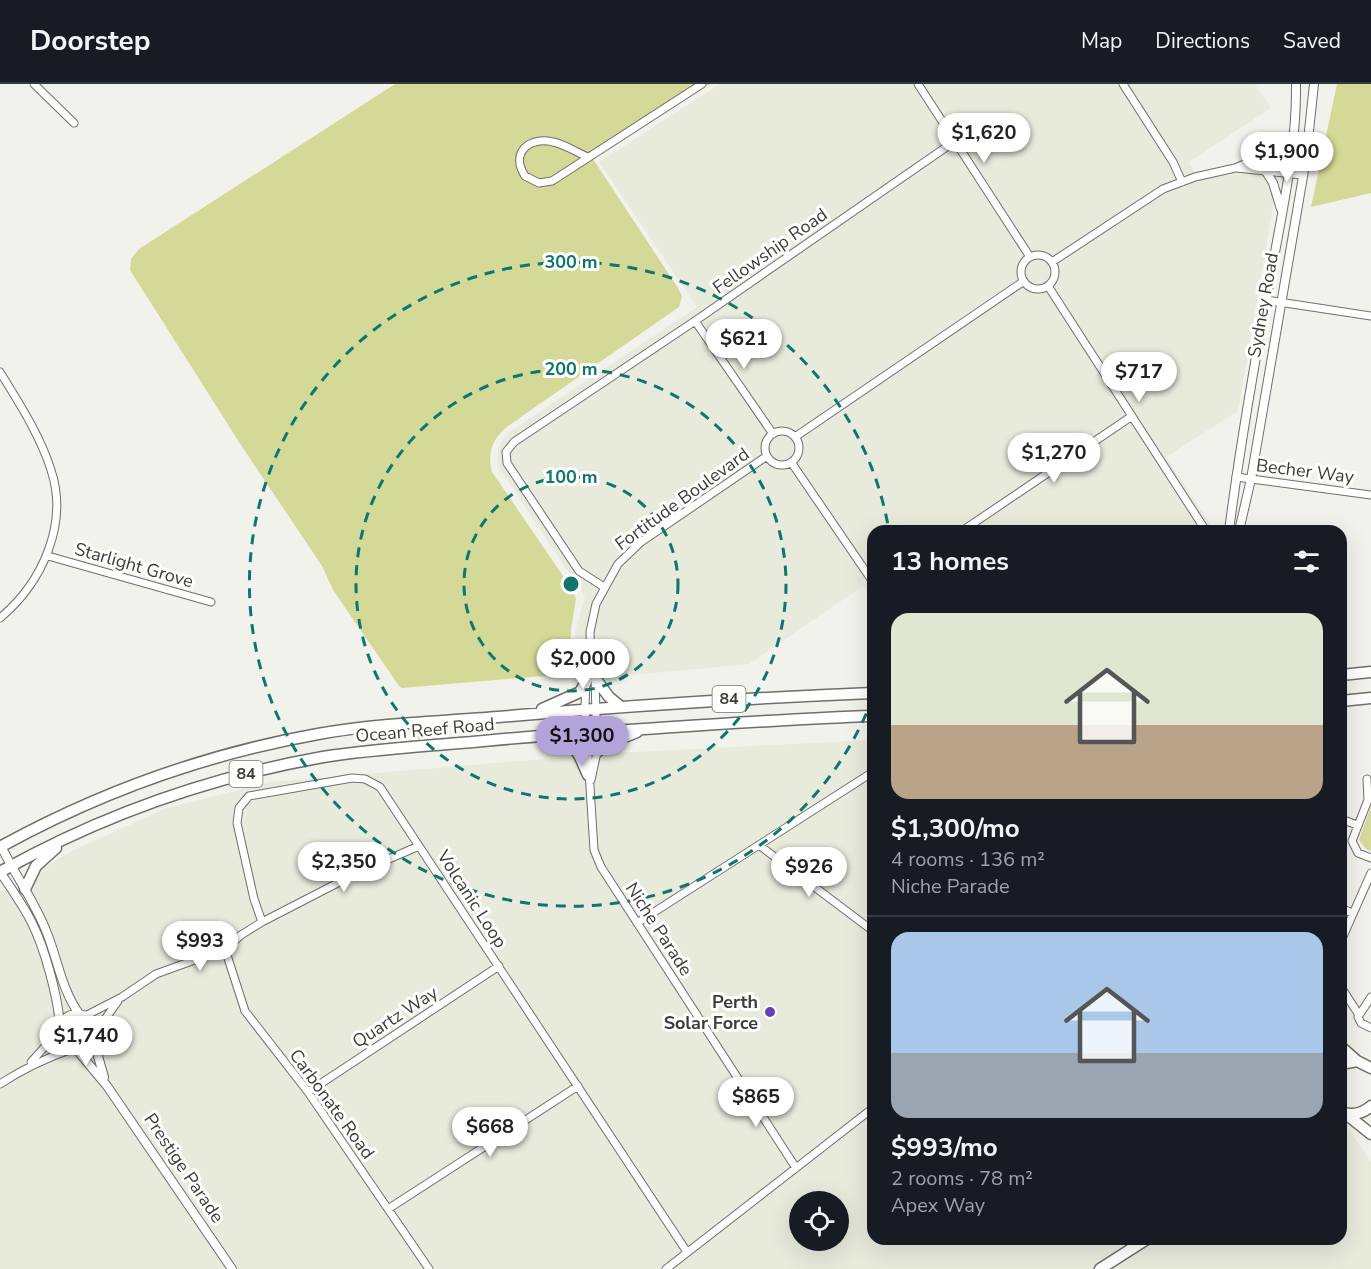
<!DOCTYPE html>
<html lang="en">
<head>
<meta charset="utf-8">
<style>
	:root { --surface:#171b24; --page:#242831; --text:#f1f3f6; --muted:#9ea1a6; --line:#363941; --accent:#b2a3db }
	body { margin:0; font-family:"Nunito Sans",sans-serif; background:var(--page); color:var(--text); height:100vh; display:flex; flex-direction:column; font-size:22px; white-space:nowrap }
	* { box-sizing:border-box; margin:0 }
	p { font-size:20px; color:var(--muted) }
	.icon { flex:none; width:33px; height:33px; fill:none; stroke:currentColor; stroke-width:2; stroke-linecap:round; stroke-linejoin:round }
	.map { position:relative; flex:1; overflow:hidden }
	.panel { position:absolute; left:867px; top:441px; width:480px; height:720px; display:flex; flex-direction:column; background:var(--surface); border-radius:18px; box-shadow:0 6px 24px #0002 }
	.panel>* { flex:none }
	.buttons { position:absolute; left:789px; top:1107px; display:grid; gap:12px }
	.buttons a { display:grid; place-items:center; width:60px; height:60px; border-radius:50%; background:var(--surface); box-shadow:0 6px 24px #0002; font-size:30px }
	.price { position:absolute; translate:-50% -51px; padding:0 14px; border-radius:21px; background:#fff; color:#222; font-size:20px; line-height:39px; filter:drop-shadow(0 2px 3px #0008) }
	.price::after { content:''; position:absolute; left:50%; top:36px; width:18px; height:14px; margin-left:-9px; background:inherit; clip-path:polygon(0 0,100% 0,50% 100%) }
	.price.on { background:var(--accent); color:#111 }
	ul { padding:0; list-style:none }
	li { display:grid; align-content:center; gap:12px; height:318px; padding:0 24px }
	li+li { border-top:2px solid var(--line) }
	li span { display:grid; place-items:center; height:186px; border-radius:18px; color:#555 }
	li>.icon { margin-inline-start:auto }
	span .icon { width:108px; height:108px; fill:#fffc; stroke-width:1 }
	li b { font-size:26px }
	h2 { display:flex; justify-content:space-between; align-items:center; height:72px; padding:0 24px; font-size:26px }
	header { display:flex; align-items:center; gap:36px; box-sizing:border-box; height:84px; padding:0 30px; background:var(--surface); border-bottom:2px solid var(--line) }
	header strong { font-size:28px }
	nav { display:flex; gap:33px; margin-inline-start:auto; font-size:21px }
	.map>svg:first-child { display:block }
</style>
</head>
<body>
<header>
<strong>Doorstep</strong>
<nav><a>Map</a><a>Directions</a><a>Saved</a></nav>
</header>
<div class="map">
<svg width="1371" height="1185" viewBox="0 0 1371 1185">
	<rect width="100%" height="100%" fill="#f2f2ec"/>
	<!-- built -->
	<path fill="#e8eadc" fill-rule="evenodd" d="M720,0H1255L1271,24L1189,78L1194,88L1259,75L1281,76L1238,327L1166,373L1215,447H873V516L863,502L749,580L578,596L575,547L585,513L497,381L498,364L506,350L697,223L599,78Z
		M873,656V1155H1341V1046L1348,1044L1371,1078V1185H0V808L74,766L167,724L271,698L614,669ZM800,1118H838V1156H800Z"/>
	<!-- green -->
	<path fill="#d4d998" d="M395,0H710L593,75L678,204L682,212L679,223L508,342C492,355 487,369 492,388L572,505L576,515L571,545L570,580L562,588L555,591L402,604L399,602L333,506L322,482L239,358L130,186L131,175L139,165Z
		M1337,0H1371V109L1311,123Z
		M1371,722V767L1367,766L1359,756Z"/>
	<g fill="none" stroke-linecap="round" stroke-linejoin="round">
		<defs>
			<path id="minor" d="M34,0L74,39
				M918,0L1030,173
				M1123,0L1173,78L1182,98
				M588,73C577,69 565,60 553,58C529,52 510,69 525,92L539,99L552,97L702,0
				M1237,84L1302,91
				M1021 188a17 17 0 1 1 34 0a17 17 0 1 1-34 0Z
				M1052,178L1163,105L1195,93L1235,84L1247,79L1265,77L1305,82
				M1048,202L1206,447
				M1266,216L1371,232
				M695,237L773,350
				M0,288C19,319 40,351 51,386C69,440 42,499 0,534
				M765 364a17 17 0 1 1 34 0a17 17 0 1 1-34 0Z
				M795,353L1024,197
				M791,378L873,498
				M1236,393L1371,411
				M962,447L1132,332
				M48,472L211,518
				M604,503L579,487L507,379L506,368L514,358L695,237L955,57
				M591,585L586,594L585,624L594,766L601,783L796,1084
				M1367,695L1368,716L1352,757L1358,769L1371,774
				M591,696L597,668L595,594L591,585L590,548L596,520L618,480L641,458L767,372
				M1341,735L1357,741
				M759,761L873,847
				M1341,824L1352,829
				M262,838L254,815L237,739L239,724L249,712L352,694L365,695L380,703L687,1168
				M637,839L873,688
				M1341,857L1371,789
				M225,865L245,927L308,1008L429,1185
				M1341,903L1359,931
				M1371,913L1358,933L1361,939L1371,944
				M85,932L122,913L156,890L225,865L241,851L262,838L361,787L419,762
				M95,949L118,917
				M31,978L59,947
				M0,1000C23,985 46,974 72,965
				M308,1008L499,882
				M388,1125L578,1002
				M1128,1155L1133,1164
				M666,1185L873,1024"/>
			<path id="tertiary" d="M1265,86L1273,99L1281,125
				M1229,447C1240,361 1255,276 1271,190C1282,128 1297,63 1296,0
				M1239,447L1251,395L1306,75L1314,0
				M1,762C15,791 35,818 47,849C58,877 62,907 80,931
				M0,788C11,804 23,821 32,839C45,865 58,913 60,942
				M59 948a18 18 0 1 1 36 0a18 18 0 1 1-36 0Z
				M93,955L104,993
				M77,966L107,1002L232,1185"/>
			<path id="primary" d="M1341,591L1371,588
				M595,594L609,613L620,622
				M1341,617L1371,614
				M542,625L580,608L586,598
				M565,650L580,673L588,691
				M597,668L607,660L637,648
				M0,763C100,708 206,670 318,650C378,639 438,638 498,633C623,622 748,614 873,609
				M0,788C100,732 210,693 323,673C360,667 398,664 435,661C485,657 534,652 584,649C680,643 776,635 873,632
				M25,805L36,782L56,764
				M1341,963L1357,977
				M1341,980L1357,977L1371,984
				M1341,1028C1352,1032 1362,1030 1371,1022
				M1346,1030L1371,1050
				M1100,1185L1147,1155"/>
		</defs>
		<!-- minor casing -->
		<use href="#minor" stroke="#6e6f6a" stroke-width="9"/>
		<!-- tertiary casing -->
		<use href="#tertiary" stroke="#6e6f6a" stroke-width="10"/>
		<!-- primary casing -->
		<use href="#primary" stroke="#6e6f6a" stroke-width="13"/>
		<!-- minor -->
		<use href="#minor" stroke="#fff" stroke-width="7"/>
		<!-- tertiary -->
		<use href="#tertiary" stroke="#fff" stroke-width="8"/>
		<!-- primary -->
		<use href="#primary" stroke="#fff" stroke-width="10"/>
	</g>
	<!-- distance rings -->
	<g fill="none" stroke="#0f766e" stroke-width="3" stroke-dasharray="10 8">
		<circle cx="571" cy="500" r="107"/>
		<circle cx="571" cy="500" r="215"/>
		<path d="M873 613A322 322 0 1 1 889 447"/>
	</g>
	<!-- markers -->
	<circle fill="#6541b9" stroke="#fffffe" stroke-width="2" cx="770" cy="928" r="6"/>
	<g text-anchor="middle" dominant-baseline="central" stroke-width="6" stroke-linejoin="round" paint-order="stroke">
		<!-- shield labels -->
		<g fill="#fffffe" stroke="#767674" stroke-width="1.5">
			<rect x="712.5" y="602" width="33" height="26" rx="4.5"/>
			<rect x="229.5" y="677" width="33" height="26" rx="4.5"/>
		</g>
		<g font-size="16" font-weight="bold" fill="#3c3c39">
			<text x="729" y="615">84</text>
			<text x="246" y="690">84</text>
		</g>
		<!-- street labels -->
		<g font-size="18" fill="#3c3c39" stroke="#fffffe">
			<text transform="translate(770 167) rotate(-35)">Fellowship Road</text>
			<text transform="translate(1263 221) rotate(-80)">Sydney Road</text>
			<text transform="translate(1305 387) rotate(7)">Becher Way</text>
			<text transform="translate(682 415) rotate(-36)">Fortitude Boulevard</text>
			<text transform="translate(134 481) rotate(16)">Starlight Grove</text>
			<text transform="translate(425 646) rotate(-5)">Ocean Reef Road</text>
			<text transform="translate(472 815) rotate(57)">Volcanic Loop</text>
			<text transform="translate(659 845) rotate(57)">Niche Parade</text>
			<text transform="translate(395 933) rotate(-33)">Quartz Way</text>
			<text transform="translate(332 1020) rotate(54)">Carbonate Road</text>
			<text transform="translate(184 1084) rotate(56)">Prestige Parade</text>
		</g>
		<!-- poi labels -->
		<g font-size="18" font-weight="bold" fill="#3c3c39" stroke="#fffffe" text-anchor="end">
			<text x="758" y="918">Perth<tspan x="758" dy="21">Solar Force</tspan></text>
		</g>
	</g>
	<circle cx="571" cy="500" r="9" fill="#0f766e" stroke="#fffffe" stroke-width="3"/>
	<g font-size="18" text-anchor="middle" font-weight="bold" fill="#0f766e" stroke="#fffffe" stroke-width="6" stroke-linejoin="round" paint-order="stroke">
		<text x="571" y="184">300 m</text>
		<text x="571" y="291">200 m</text>
		<text x="571" y="399">100 m</text>
	</g>
</svg>
<div class="buttons">
<a><svg class="icon" aria-label="locate" viewBox="0 0 24 24"><circle cx="12" cy="12" r="6"/><path d="M12 2v4M12 18v4M2 12h4M18 12h4"/></svg></a>
</div>
<b class="price" style="left:984px;top:80px">$1,620</b>
<b class="price" style="left:1287px;top:99px">$1,900</b>
<b class="price" style="left:744px;top:286px">$621</b>
<b class="price" style="left:1139px;top:319px">$717</b>
<b class="price" style="left:1054px;top:400px">$1,270</b>
<b class="price" style="left:583px;top:606px">$2,000</b>
<b class="price on" style="left:582px;top:683px">$1,300</b>
<b class="price" style="left:344px;top:809px">$2,350</b>
<b class="price" style="left:809px;top:814px">$926</b>
<b class="price" style="left:200px;top:888px">$993</b>
<b class="price" style="left:86px;top:983px">$1,740</b>
<b class="price" style="left:756px;top:1044px">$865</b>
<b class="price" style="left:490px;top:1074px">$668</b>
<section class="panel">
<h2>13 homes<svg class="icon" aria-label="filters" viewBox="0 0 24 24"><path d="M4 7h16M4 17h16"/><circle cx="9" cy="7" r="2"/><circle cx="15" cy="17" r="2"/></svg></h2>
<ul>
<li><span style="background:linear-gradient(#dfe7d0 60%,#b9a48a 0)"><svg class="icon" aria-label="home" viewBox="0 0 24 24"><path d="M3 11l9-7 9 7M6 9v11h12V9"/></svg></span><div><b>$1,300/mo</b><p>4 rooms · 136 m²</p><p>Niche Parade</p></div></li>
<li><span style="background:linear-gradient(#a9c7e8 65%,#9aa5b1 0)"><svg class="icon" aria-label="home" viewBox="0 0 24 24"><path d="M3 11l9-7 9 7M6 9v11h12V9"/></svg></span><div><b>$993/mo</b><p>2 rooms · 78 m²</p><p>Apex Way</p></div></li>
</ul>
</section>
</div>
</body>
</html>
